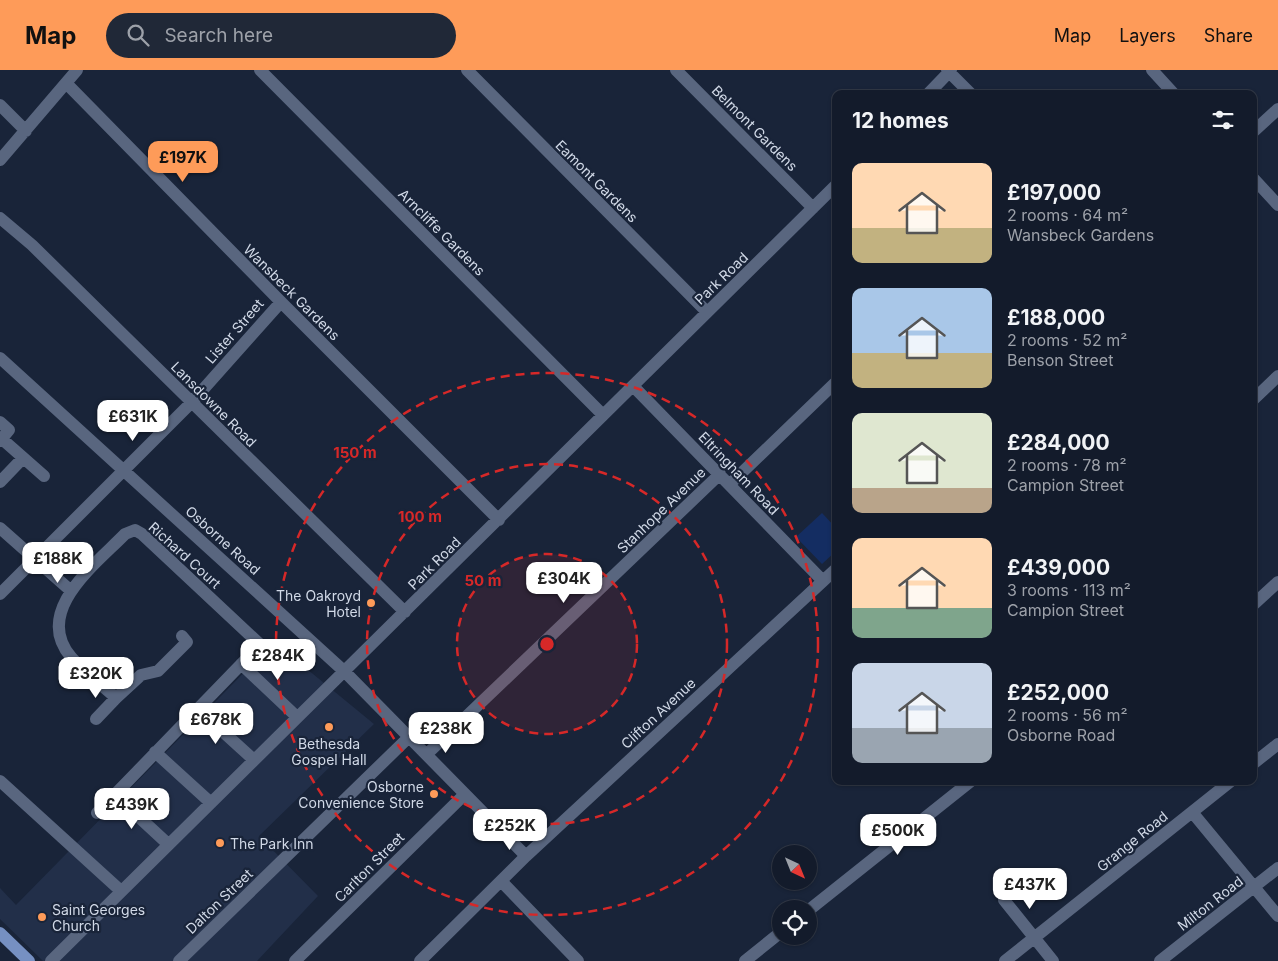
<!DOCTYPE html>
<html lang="en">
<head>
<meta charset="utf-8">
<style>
	:root { --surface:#131b2b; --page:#202837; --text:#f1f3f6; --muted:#9da1a9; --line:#323947; --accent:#fe9b59 }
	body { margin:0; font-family:Inter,sans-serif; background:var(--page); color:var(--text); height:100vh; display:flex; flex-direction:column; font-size:19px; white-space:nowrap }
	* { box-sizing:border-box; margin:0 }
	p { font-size:16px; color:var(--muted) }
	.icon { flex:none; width:28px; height:28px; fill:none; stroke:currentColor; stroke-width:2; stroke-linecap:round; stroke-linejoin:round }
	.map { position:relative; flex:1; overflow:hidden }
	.side { position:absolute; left:832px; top:20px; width:425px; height:695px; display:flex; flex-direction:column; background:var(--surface); border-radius:10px; box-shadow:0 1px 4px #0004,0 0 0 1px var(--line) }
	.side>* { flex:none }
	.needle { width:32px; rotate:137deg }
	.buttons { position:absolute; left:772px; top:775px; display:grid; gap:10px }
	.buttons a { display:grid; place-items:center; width:45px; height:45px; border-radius:50%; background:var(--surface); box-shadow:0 1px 4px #0004,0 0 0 1px var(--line); font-size:25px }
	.price { position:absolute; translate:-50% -42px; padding:0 11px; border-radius:10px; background:#fff; color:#222; font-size:16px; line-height:32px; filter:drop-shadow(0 1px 2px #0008) }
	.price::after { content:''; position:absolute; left:50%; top:30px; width:15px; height:11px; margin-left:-8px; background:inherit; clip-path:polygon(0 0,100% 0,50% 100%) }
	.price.active { background:var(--accent); color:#111 }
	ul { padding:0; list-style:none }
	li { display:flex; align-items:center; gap:15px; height:125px; padding:0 20px }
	li span { display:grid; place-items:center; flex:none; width:140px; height:100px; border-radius:10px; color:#555 }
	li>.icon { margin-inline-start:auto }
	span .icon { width:60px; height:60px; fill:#fffc; stroke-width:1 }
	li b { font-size:21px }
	h2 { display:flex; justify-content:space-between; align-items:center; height:60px; padding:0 20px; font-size:21px }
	header { display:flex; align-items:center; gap:30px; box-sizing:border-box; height:70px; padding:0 25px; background:var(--accent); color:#111 }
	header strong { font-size:24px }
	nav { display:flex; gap:28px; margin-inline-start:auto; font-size:18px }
	.search { width:350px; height:45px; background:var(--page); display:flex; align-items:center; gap:12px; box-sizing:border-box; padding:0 18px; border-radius:28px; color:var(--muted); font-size:19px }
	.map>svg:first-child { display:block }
</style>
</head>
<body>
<header>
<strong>Map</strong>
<div class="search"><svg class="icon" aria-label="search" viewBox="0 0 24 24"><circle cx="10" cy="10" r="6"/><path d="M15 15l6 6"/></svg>Search here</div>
<nav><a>Map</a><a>Layers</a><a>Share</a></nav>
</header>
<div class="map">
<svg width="1278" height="891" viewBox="0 0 1278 891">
	<rect width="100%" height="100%" fill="#192439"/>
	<!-- built -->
	<path fill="#222f49" d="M274,572L374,654L259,766L318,826L257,891H43L0,849V818L16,835Z"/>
	<!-- green -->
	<path fill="#142d62" d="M822,443L836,458V481L822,494L796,467Z"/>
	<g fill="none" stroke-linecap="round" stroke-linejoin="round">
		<!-- minor -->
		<path stroke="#59667f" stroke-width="12" d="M260,0L603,345
			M467,0L707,242
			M676,0L813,138
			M947,0L971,24
			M1152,0L1174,24
			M66,13L281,232L499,450
			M928,24L951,0
			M0,35L26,61
			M1254,61L1278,39
			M0,90L77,0
			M1254,109L1278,135
			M0,148L32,175L405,542
			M0,288L345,602L526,786
			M633,316L823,511
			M1254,329L1278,306
			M0,352L9,360L0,371
			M2,369L44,406
			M0,412L23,388
			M730,414L836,312
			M0,458L70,520
			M0,524L191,333L281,232
			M1254,534L1278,512
			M182,566L187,572L158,601L141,605L116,628C102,615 84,602 71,587C32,541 96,494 125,464L135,460L142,464L267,581
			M241,594L297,647
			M198,639L254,690
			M96,649L116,628
			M155,682L211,733
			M427,684L720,404
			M1254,693L1278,674
			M0,711L121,821
			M115,725L168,774
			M1192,742L1278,846
			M97,743L255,580
			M501,811L578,891
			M1004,830L1053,891
			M809,840L971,711
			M51,891C311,631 576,375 836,115
			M179,891L409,667
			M295,891L465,724
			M420,891L526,786L836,499
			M745,891L781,862
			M1005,891L1231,711
			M1160,891L1278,798"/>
		<!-- major -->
		<path stroke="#7690c2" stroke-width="12" d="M0,863L29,891"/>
	</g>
	<!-- distance rings -->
	<circle cx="547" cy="574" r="90" fill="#d62828" fill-opacity=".12"/>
	<g fill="none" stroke="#d62828" stroke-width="2.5" stroke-dasharray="9 6">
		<circle cx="547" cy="574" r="90"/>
		<circle cx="547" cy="574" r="180"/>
		<circle cx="547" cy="574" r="271"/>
	</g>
	<!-- markers -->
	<g fill="#fe9b59" stroke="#192439" stroke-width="2">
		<circle cx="371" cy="533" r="5"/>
		<circle cx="329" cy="657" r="5"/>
		<circle cx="434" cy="724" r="5"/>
		<circle cx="220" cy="773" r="5"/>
		<circle cx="42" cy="847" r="5"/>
	</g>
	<g text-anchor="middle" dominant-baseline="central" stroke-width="4.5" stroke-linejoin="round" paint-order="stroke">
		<!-- street labels -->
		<g font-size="14" fill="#d1d9e7" stroke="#192439">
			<text transform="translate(755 58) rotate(45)">Belmont Gardens</text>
			<text transform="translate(597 111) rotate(45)">Eamont Gardens</text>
			<text transform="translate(442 162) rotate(45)">Arncliffe Gardens</text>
			<text transform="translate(721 208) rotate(-44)">Park Road</text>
			<text transform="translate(292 222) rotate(45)">Wansbeck Gardens</text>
			<text transform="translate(234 261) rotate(-49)">Lister Street</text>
			<text transform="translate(214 334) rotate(45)">Lansdowne Road</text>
			<text transform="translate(739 403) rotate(46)">Eltringham Road</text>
			<text transform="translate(661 440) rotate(-44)">Stanhope Avenue</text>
			<text transform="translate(223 470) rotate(42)">Osborne Road</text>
			<text transform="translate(185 485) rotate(42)">Richard Court</text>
			<text transform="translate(434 493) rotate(-45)">Park Road</text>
			<text transform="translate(658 643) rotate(-43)">Clifton Avenue</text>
			<text transform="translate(1132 771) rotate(-39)">Grange Road</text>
			<text transform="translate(369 797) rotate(-45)">Carlton Street</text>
			<text transform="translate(219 831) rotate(-44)">Dalton Street</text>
			<text transform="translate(1210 833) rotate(-38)">Milton Road</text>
		</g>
		<!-- poi labels -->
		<g font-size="14" fill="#d1d9e7" stroke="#192439" text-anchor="end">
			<text x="361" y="525">The Oakroyd<tspan x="361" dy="16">Hotel</tspan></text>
			<text x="329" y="673" text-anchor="middle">Bethesda<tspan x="329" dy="16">Gospel Hall</tspan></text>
			<text x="424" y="716">Osborne<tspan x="424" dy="16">Convenience Store</tspan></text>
			<text x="230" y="773" text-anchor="start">The Park Inn</text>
			<text x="52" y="839" text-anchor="start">Saint Georges<tspan x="52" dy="16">Church</tspan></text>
		</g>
	</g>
	<circle cx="547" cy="574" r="8" fill="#d62828" stroke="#192439" stroke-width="2.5"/>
	<g font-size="15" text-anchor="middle" font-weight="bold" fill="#d62828" stroke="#192439" stroke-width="4.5" stroke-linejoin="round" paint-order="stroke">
		<text x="355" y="388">150 m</text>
		<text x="420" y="452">100 m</text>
		<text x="483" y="516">50 m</text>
	</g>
</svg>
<div class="buttons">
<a><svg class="needle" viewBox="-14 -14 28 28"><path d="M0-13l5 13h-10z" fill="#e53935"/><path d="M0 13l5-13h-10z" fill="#9da1a9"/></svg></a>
<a><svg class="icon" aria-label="locate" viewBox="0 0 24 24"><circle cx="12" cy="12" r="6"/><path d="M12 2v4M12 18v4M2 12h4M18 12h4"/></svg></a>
</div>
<b class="price active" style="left:183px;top:113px">£197K</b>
<b class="price" style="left:133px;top:372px">£631K</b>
<b class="price" style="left:58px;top:514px">£188K</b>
<b class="price" style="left:564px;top:534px">£304K</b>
<b class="price" style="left:278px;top:611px">£284K</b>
<b class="price" style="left:96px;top:629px">£320K</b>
<b class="price" style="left:216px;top:675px">£678K</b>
<b class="price" style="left:446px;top:684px">£238K</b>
<b class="price" style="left:132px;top:760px">£439K</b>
<b class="price" style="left:510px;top:781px">£252K</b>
<b class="price" style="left:898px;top:786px">£500K</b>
<b class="price" style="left:1030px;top:840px">£437K</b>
<section class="side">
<h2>12 homes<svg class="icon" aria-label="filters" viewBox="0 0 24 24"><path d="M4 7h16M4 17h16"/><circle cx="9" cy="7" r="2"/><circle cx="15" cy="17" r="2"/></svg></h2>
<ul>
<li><span style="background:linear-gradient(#ffd9b3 65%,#c2b280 0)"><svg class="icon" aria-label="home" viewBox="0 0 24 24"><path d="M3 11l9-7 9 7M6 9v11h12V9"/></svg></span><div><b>£197,000</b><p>2 rooms · 64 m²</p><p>Wansbeck Gardens</p></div></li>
<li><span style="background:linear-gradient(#a9c7e8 65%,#c2b280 0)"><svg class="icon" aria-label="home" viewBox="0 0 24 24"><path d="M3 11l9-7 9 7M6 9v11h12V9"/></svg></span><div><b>£188,000</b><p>2 rooms · 52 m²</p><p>Benson Street</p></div></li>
<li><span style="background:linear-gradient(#dfe7d0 75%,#b9a48a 0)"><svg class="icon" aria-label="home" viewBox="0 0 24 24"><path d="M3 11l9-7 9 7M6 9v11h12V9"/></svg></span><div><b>£284,000</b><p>2 rooms · 78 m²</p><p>Campion Street</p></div></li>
<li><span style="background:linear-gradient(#ffd9b3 70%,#7fa58c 0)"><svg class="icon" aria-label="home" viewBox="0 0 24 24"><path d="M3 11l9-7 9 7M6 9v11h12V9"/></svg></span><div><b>£439,000</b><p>3 rooms · 113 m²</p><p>Campion Street</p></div></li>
<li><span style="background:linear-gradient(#c9d6e8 65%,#9aa5b1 0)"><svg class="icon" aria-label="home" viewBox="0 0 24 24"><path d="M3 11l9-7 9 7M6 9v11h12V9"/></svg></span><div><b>£252,000</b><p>2 rooms · 56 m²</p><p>Osborne Road</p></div></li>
</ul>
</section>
</div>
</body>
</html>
